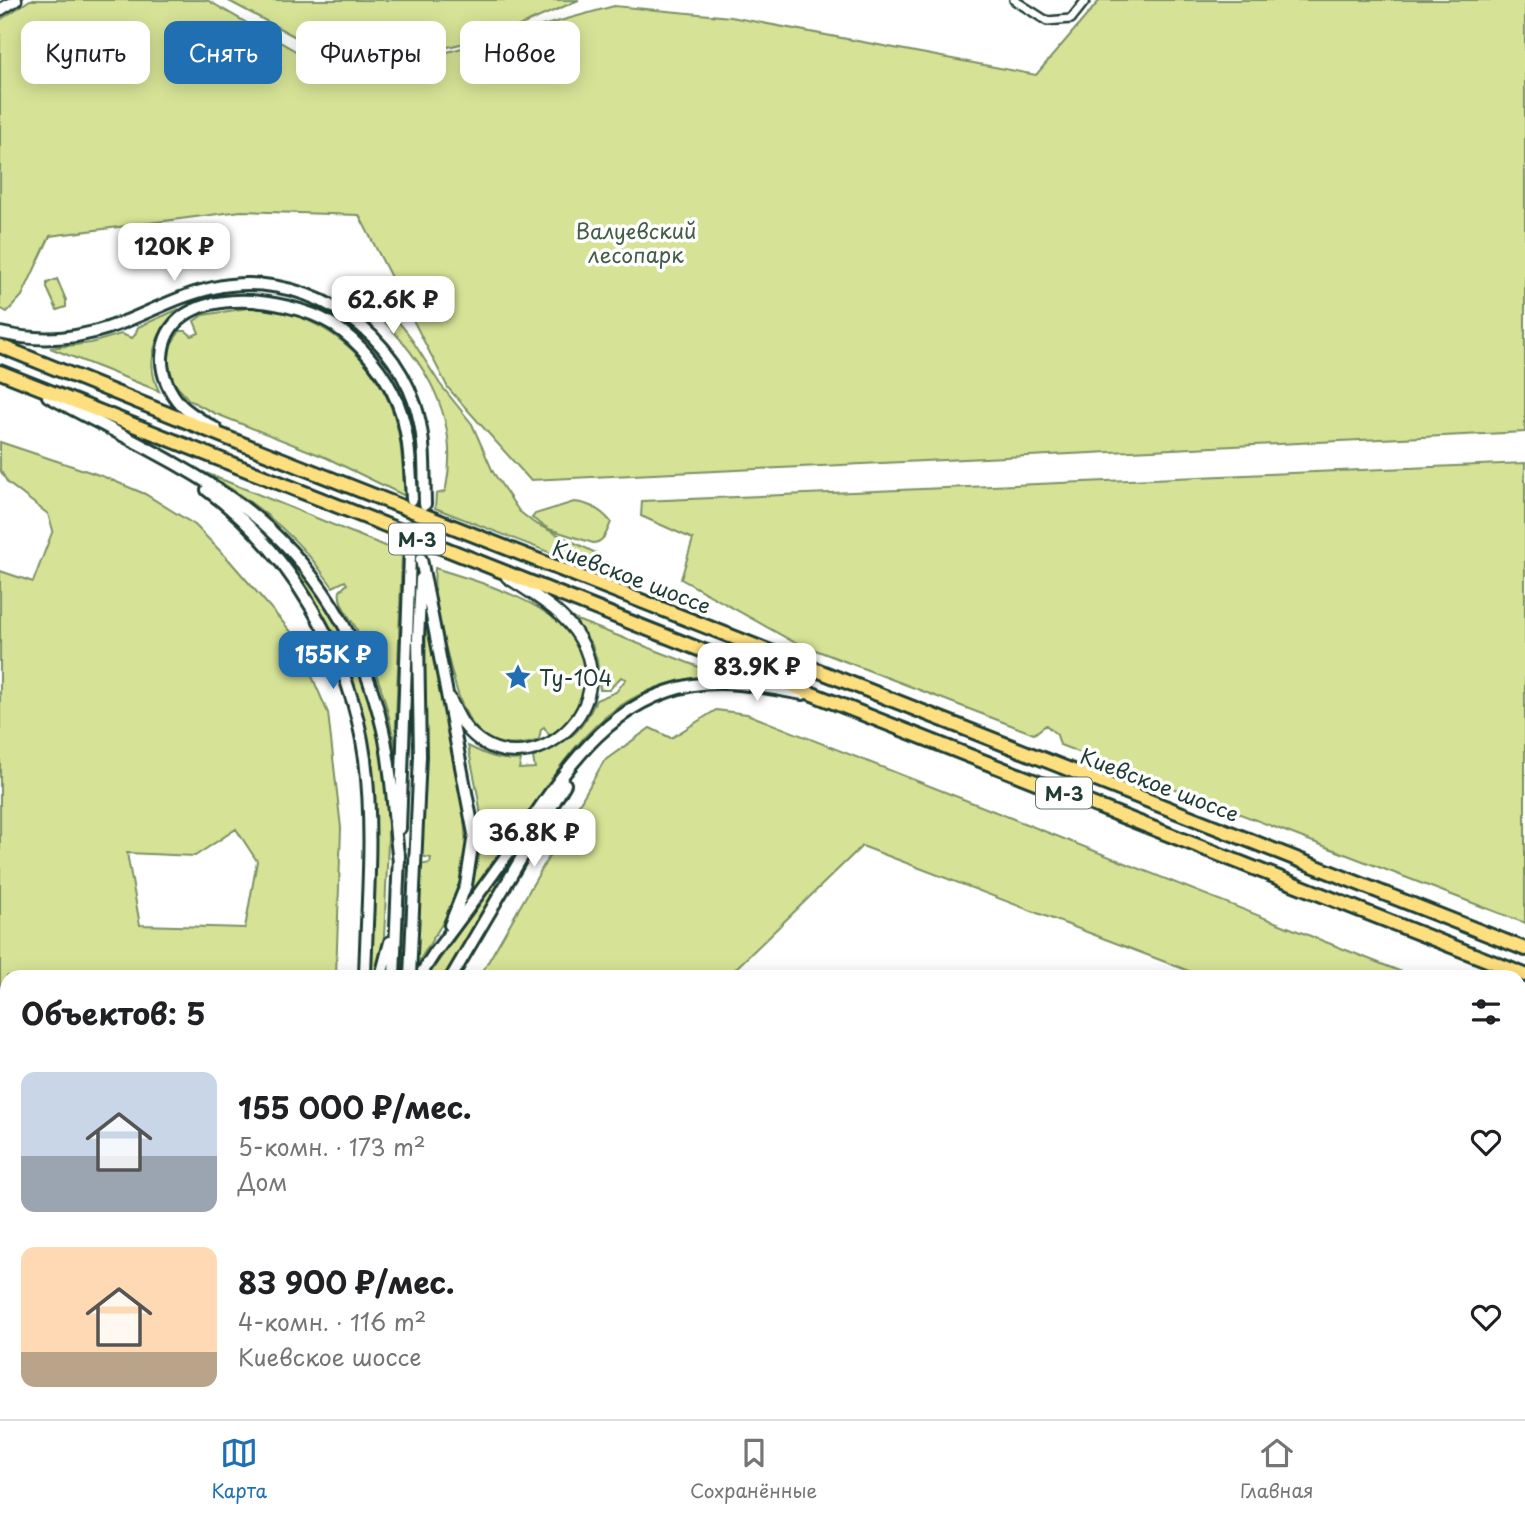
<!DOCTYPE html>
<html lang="ru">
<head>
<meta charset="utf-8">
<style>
	:root { --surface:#fff; --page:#f2f2f2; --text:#202124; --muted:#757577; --line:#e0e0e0; --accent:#1f6fb2 }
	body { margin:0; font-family:"Playpen Sans",sans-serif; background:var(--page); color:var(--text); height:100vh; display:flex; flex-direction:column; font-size:26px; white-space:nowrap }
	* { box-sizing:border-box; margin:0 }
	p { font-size:23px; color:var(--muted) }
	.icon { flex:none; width:38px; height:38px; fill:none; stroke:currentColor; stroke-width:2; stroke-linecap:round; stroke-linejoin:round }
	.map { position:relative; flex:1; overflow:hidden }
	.drawer { position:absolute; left:0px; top:970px; width:1526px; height:450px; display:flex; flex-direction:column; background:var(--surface); border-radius:21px 21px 0 0; box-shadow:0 4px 18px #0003 }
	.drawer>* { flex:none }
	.top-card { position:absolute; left:21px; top:21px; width:700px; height:63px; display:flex; gap:14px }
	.price { position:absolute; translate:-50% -60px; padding:0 16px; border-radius:14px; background:#fff; color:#222; font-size:23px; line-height:46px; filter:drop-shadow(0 2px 4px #0008) }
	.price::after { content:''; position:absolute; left:50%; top:42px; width:21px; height:16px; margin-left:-10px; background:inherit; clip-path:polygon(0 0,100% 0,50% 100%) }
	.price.selected { background:var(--accent); color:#fff }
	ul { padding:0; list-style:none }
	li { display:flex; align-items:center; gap:21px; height:175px; padding:0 21px }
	li span { display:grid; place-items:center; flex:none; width:196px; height:140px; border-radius:14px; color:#555 }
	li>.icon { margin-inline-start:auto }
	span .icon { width:84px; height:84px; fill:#fffc; stroke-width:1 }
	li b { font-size:30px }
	h2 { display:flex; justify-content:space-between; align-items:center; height:84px; padding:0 21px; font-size:30px }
	.chip { padding:0 24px; border-radius:14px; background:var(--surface); box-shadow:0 4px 18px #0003; font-size:24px; line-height:63px }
	.chip.selected { background:var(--accent); color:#fff }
	.menu { display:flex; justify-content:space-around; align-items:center; height:98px; border-top:2px solid var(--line); background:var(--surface); font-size:19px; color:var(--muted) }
	.menu a { display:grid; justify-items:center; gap:4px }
	.menu .selected { color:var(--accent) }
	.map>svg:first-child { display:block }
</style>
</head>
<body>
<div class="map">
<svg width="1525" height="1419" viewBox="0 0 1525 1419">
	<rect width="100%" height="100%" fill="#fff"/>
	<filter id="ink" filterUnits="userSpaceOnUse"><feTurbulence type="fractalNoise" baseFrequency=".0143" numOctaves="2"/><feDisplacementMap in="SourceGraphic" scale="14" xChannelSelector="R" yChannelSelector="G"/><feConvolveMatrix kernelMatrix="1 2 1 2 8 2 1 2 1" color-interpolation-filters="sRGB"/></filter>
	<g filter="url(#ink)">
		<!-- green -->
		<path fill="#d6e396" stroke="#7a9065" stroke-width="2" fill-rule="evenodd" d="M30,0H207L346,80L614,6L731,17L1036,75L1100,0H1525V432L530,480L448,388L359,215L241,211L50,236L22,296L7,312L0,308V20Z
			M227,0H579L498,35L402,58L361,64L342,62Z
			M57,279L66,300V307L57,310L47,288V283Z
			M363,294L381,301L407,332L440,384L472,424L493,472L519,511L534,523L598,554L596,563L587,567L435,508L436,494L444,492L446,488C462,408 416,349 360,298Z
			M248,308C317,307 381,359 397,426C403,449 402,473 405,496L327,458L214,413L189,400L174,383L168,362L171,344L180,331H186L192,336L199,333L194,321L203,315Z
			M179,309C156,331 144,361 159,391L50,348L91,343L121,334L132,338L135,335L138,327Z
			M0,442L102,476L145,494L195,525L229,560L294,635L328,713L341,828L336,976H7V1410L0,1411V571L33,582L53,530L48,514L8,483L0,470ZM236,829L257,861L245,928L140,925L127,853L195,856Z
			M1525,463V923L1060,745L1057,735L1046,725L1034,734L792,641L681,579L693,539L641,516L642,501Z
			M201,471L402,553L395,749C389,708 376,667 357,630C352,619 337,604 340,591L347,584L345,581L333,587C325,577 318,566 309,556C279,521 241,493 201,471Z
			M574,502C590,503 601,510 611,522C607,532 604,542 593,543L549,529L532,518L535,514Z
			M248,521C327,569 383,696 387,786C389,819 388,853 386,887C385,917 385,947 378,976H370C373,857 388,731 326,622C305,584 276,553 248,521Z
			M435,568C484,584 590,610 586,677C585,703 573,720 553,736L549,735L544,727L541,729L539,740C471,762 459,702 447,653C440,624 432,598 435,568Z
			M574,619L725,677C603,674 563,765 502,851C492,865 483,882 471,894C470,881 479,862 481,846C484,812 474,779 468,746C486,755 502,762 521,759L519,769L535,768L533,758C567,739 579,739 596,700L616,692L626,679L621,677L609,690H600L597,660L592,645Z
			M426,623L463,805L466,845L462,879L453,906L416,966L420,865L430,863L431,858L420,856Z
			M716,710L747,714L1412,976H1202L862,846L728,976H480L604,761L650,728L671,738Z
			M529,834L447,976H428Z
			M1519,990L1525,992V1140L1519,1153Z
			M44,1412H326V1419H45Z
			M479,1412H697L688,1419H484Z
			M747,1412H1374L1379,1419H752Z"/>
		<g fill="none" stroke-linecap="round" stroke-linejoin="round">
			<!-- taxiway -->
			<path stroke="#8f9e9a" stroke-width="21" d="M1519,1348L1525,1351
				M1418,1412L1432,1416L1450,1412"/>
			<!-- secondary-tunnel -->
			<path stroke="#d2d8d6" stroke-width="10" stroke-dasharray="10 5" stroke-linecap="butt" d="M410,555L412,505
				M421,559L425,509"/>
			<defs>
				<path id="minor" d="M1014,0L1047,21L1071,19L1086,0"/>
				<path id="tertiary" d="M0,10L16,0
					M450,698C455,709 460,722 469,731C526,791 623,711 580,639C564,611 532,594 507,577"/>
				<path id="secondary" d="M0,333C44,343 82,339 124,322C154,310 181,295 213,288C298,269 387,322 415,404C426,437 424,470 425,504
					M48,396C110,430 185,464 242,506C315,562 363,641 383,730C393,773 393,818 399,862
					M216,429C205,422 191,415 181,405C169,392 161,374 162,357C166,280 288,296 332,324C361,343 385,372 398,404C410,434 410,467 412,499
					M207,490C291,552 351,655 365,759C374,831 367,904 365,976
					M421,559L474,834L466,885L450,925
					M400,828L410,555
					M434,954C462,917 489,880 516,842C562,776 606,700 693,685C730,679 767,688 803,694
					M423,971L437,949
					M381,976L390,942
					M394,976L399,855
					M410,976L420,756L418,638L421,579
					M452,976L565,784
					M435,1412L439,1419
					M461,1412L468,1419
					M354,1419V1412
					M363,1419V1412"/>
				<path id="trunk" d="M0,346L230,439L1525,949
					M0,372C508,574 1016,775 1525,975"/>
			</defs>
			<!-- minor casing -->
			<use href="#minor" stroke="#1f3d34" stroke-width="12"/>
			<!-- tertiary casing -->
			<use href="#tertiary" stroke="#1f3d34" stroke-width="15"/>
			<!-- secondary casing -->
			<use href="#secondary" stroke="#1f3d34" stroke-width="16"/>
			<!-- trunk casing -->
			<use href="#trunk" stroke="#1f3d34" stroke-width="18"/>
			<!-- minor -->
			<use href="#minor" stroke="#fff" stroke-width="7"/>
			<!-- tertiary -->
			<use href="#tertiary" stroke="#fff" stroke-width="10"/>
			<!-- secondary -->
			<use href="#secondary" stroke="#fff" stroke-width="10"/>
			<!-- trunk -->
			<use href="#trunk" stroke="#fedf80" stroke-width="12"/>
		</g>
	</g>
	<!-- icons -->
	<defs>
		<symbol id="sight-bare" viewBox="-9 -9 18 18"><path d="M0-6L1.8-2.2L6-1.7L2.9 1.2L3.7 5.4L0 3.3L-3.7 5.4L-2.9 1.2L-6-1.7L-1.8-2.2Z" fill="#1f6fb2" stroke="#fff" stroke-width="2.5" paint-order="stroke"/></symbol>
	</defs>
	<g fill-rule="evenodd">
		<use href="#sight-bare" x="499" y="658" width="38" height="38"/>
	</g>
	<g text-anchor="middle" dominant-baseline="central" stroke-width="7" stroke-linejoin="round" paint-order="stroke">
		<!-- shield labels -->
		<g fill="#fff" stroke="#627771" stroke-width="2">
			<rect x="389" y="523.5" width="56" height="31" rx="5"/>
			<rect x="1036" y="777.5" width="56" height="31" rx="5"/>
		</g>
		<g font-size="19" font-weight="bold" fill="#1f3d34">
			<text x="417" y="539">М-3</text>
			<text x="1064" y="793">М-3</text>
		</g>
		<!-- park labels -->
		<g font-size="21" fill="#445e48" stroke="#fff">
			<text x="636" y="230">Валуевский<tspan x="636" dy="24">лесопарк</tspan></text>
		</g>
		<!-- street labels -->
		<g font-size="21" fill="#1f3d34" stroke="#fff">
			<text transform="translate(632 576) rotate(21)">Киевское шоссе</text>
			<text transform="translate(1160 784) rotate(21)">Киевское шоссе</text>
		</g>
		<!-- poi labels -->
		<g font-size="21" fill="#1f3d34" stroke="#fff" text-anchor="start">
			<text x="539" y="677">Ту-104</text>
		</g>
	</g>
</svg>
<b class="price" style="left:174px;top:283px">120K ₽</b>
<b class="price" style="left:393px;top:336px">62.6K ₽</b>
<b class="price selected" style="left:333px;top:691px">155K ₽</b>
<b class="price" style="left:757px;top:703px">83.9K ₽</b>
<b class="price" style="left:534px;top:869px">36.8K ₽</b>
<div class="top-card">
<a class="chip">Купить</a>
<a class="chip selected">Снять</a>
<a class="chip">Фильтры</a>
<a class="chip">Новое</a>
</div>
<section class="drawer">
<h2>Объектов: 5<svg class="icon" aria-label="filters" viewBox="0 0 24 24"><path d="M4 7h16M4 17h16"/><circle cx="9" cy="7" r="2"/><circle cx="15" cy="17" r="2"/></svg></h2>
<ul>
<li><span style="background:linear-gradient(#c9d6e8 60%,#9aa5b1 0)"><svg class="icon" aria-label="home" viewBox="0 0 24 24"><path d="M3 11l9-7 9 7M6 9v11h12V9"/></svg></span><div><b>155 000 ₽/мес.</b><p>5-комн. · 173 m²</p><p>Дом</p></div><svg class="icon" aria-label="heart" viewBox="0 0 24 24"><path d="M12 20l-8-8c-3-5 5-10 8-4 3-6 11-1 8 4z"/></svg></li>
<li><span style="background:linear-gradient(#ffd9b3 75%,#b9a48a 0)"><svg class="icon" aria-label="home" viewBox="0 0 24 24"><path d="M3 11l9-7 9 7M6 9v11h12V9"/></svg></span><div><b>83 900 ₽/мес.</b><p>4-комн. · 116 m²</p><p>Киевское шоссе</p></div><svg class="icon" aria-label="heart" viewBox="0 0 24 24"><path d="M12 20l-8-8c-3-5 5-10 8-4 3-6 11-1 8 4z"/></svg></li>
</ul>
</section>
</div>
<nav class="menu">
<a class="selected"><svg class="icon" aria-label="map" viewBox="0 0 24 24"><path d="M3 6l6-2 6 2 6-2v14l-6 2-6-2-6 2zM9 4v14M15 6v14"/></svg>Карта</a>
<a><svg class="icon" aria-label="saved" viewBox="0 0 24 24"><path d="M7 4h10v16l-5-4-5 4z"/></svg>Сохранённые</a>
<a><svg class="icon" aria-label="home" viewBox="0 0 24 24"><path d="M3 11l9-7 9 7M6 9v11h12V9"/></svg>Главная</a>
</nav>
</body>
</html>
